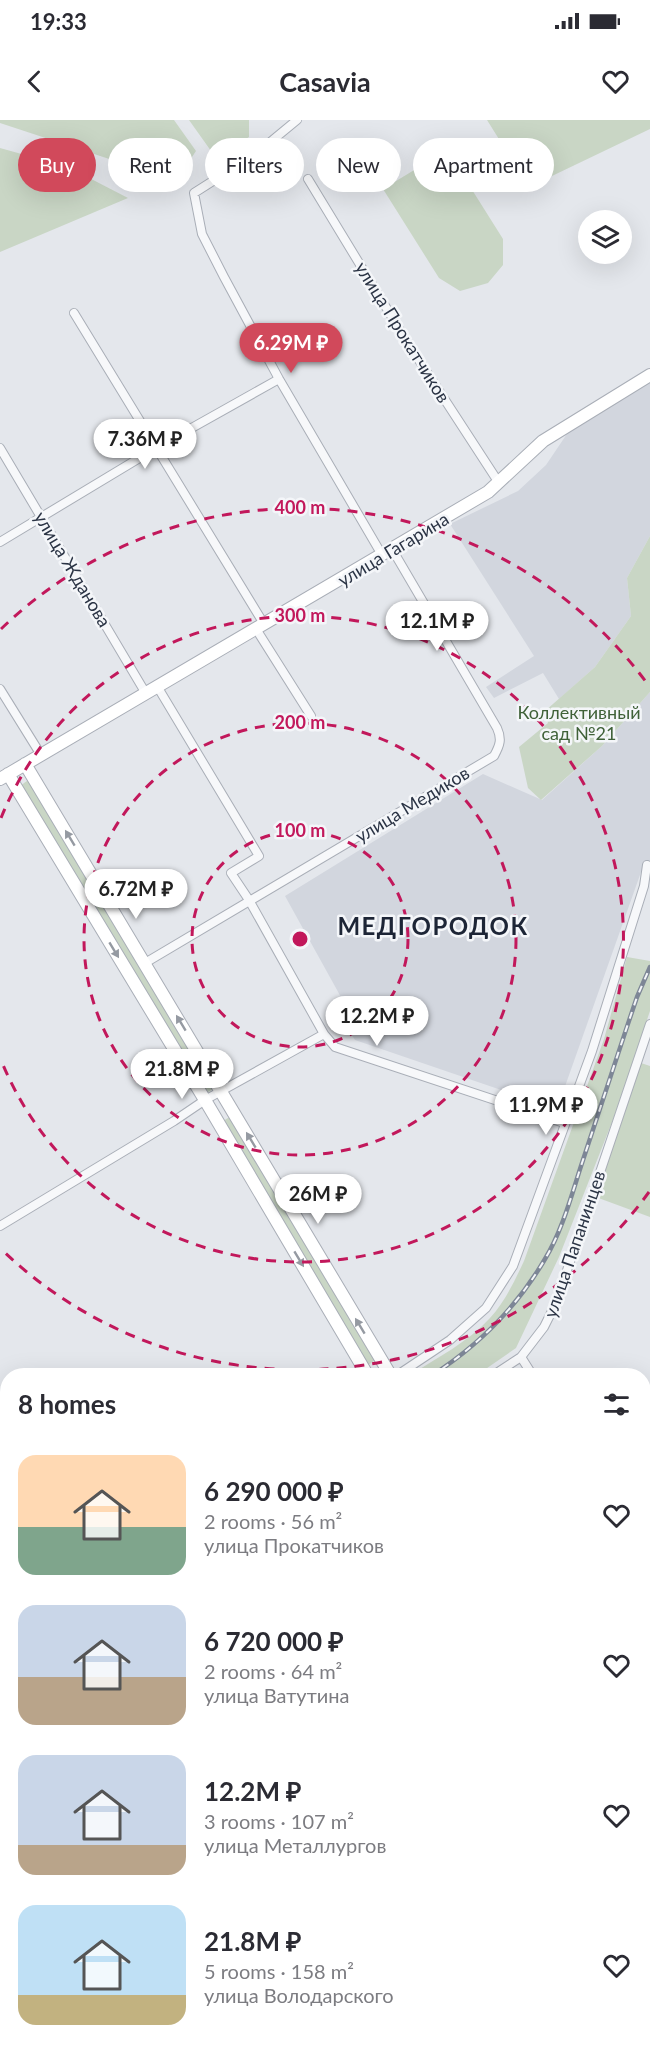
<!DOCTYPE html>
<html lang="en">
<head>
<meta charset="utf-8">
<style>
	:root { --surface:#fff; --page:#f7f7f7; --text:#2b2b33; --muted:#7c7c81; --accent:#d1495b }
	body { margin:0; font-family:Lato,sans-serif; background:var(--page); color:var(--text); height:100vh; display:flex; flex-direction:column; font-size:22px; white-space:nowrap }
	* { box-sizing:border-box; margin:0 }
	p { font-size:20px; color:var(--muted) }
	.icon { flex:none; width:33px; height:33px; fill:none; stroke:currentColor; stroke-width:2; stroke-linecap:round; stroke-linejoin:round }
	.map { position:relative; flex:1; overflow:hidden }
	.panel { position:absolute; left:0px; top:1248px; width:651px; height:684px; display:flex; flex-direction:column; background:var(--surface); border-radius:24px 24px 0 0; box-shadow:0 6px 24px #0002 }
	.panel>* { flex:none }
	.hud { position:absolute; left:18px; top:18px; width:615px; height:54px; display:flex; gap:12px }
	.tools { position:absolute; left:578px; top:90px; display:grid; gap:12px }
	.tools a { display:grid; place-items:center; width:54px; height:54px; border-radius:50%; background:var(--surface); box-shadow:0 6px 24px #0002; font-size:30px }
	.price { position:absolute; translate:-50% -51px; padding:0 14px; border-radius:21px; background:#fff; color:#222; font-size:20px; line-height:39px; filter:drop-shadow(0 2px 3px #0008) }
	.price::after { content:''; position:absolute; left:50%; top:36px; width:18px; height:14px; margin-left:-9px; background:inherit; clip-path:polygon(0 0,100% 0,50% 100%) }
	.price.current { background:var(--accent); color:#fff }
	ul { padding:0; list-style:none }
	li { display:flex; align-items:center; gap:18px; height:150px; padding:0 18px }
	li span { display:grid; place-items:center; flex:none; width:168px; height:120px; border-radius:18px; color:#555 }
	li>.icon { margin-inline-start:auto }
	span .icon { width:72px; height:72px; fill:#fffc; stroke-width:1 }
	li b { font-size:26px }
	h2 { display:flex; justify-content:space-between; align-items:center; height:72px; padding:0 18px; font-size:26px }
	.chip { padding:0 21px; border-radius:27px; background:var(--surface); box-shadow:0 6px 24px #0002; font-size:21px; line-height:54px }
	.chip.current { background:var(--accent); color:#fff }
	.status { display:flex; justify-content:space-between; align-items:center; height:42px; padding:0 30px; background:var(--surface); direction:ltr }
	.status svg { height:16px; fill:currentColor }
	header { display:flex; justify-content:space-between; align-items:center; height:78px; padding:0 18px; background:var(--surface); font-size:27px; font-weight:700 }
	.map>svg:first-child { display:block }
</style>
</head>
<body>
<div class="status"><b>19:33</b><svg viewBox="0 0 49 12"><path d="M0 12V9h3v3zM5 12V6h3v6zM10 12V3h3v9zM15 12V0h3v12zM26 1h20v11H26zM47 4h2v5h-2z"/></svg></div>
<header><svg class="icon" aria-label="back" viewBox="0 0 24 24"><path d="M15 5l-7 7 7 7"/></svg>Casavia<svg class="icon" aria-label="heart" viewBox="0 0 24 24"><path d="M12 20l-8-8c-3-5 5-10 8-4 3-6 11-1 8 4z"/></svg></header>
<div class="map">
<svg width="650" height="1932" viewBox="0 0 650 1932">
	<rect width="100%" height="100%" fill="#e4e7ec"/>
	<!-- built -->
	<path fill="#d2d6de" d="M650,260V416L627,458L631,496L595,547L559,579L543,553L494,578L486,567L534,536L450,404L518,371L546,345L575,302Z
		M650,572V748L641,752L557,989L355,920L333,885L342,879L285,776L483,654L542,680L602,626Z
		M7,1557V1670L0,1658V1561Z"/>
	<!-- green -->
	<path fill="#c9d6c5" d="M0,0H174L196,31L176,61L0,3Z
		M189,0H249V17L216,38Z
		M487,0H650V9L529,67Z
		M0,28L68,47L128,78L0,132Z
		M447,30L503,119V145L488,163L460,171L439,158L383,69Z
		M650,416V572L602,626L541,680L528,668L519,627L548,603L545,591L595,547L631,496L627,458Z
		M31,658L214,968L206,974L20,666Z
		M627,837L650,841V891L614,997L559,1137L516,1228L477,1255H410C437,1238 468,1222 490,1198C505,1182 515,1160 524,1141L604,919Z
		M641,943L650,946V1097L593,1076Z
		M233,995L377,1239L368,1245L223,1001Z
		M650,1297V1420L644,1410V1311Z
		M7,1485V1537L0,1541V1490Z
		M650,1871V1907L644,1911V1874Z
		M555,1925H621L609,1932H542Z"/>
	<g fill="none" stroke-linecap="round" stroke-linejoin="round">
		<defs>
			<path id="street" d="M297,0L257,33L194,73L202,114L224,157L279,259L382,435
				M308,59L404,217L499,363
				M74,193L264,504
				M0,328L145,572
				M0,422L156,328L279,259
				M256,509L311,596
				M157,566L259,736L231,753L249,780L324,914L335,927L564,1003
				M0,569L41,635
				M145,843L494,636C500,625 502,619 497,608L392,429
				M0,1106L174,1001L205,980L324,914
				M521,1237L533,1256
				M396,1256L450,1220L486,1188L513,1146L592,931L644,766L647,745
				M492,1256L521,1237L544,1207L556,1183L650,904
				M644,1440L650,1451
				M644,1466L650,1462
				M0,1550L8,1545"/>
			<path id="secondary" d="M25,644L391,1256
				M8,654L205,980L368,1256
				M0,659L488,372L543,321L650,255
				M0,1338L8,1351
				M0,1484L8,1479
				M644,1675L650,1686
				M644,1715L650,1726
				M0,1853L8,1848
				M644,1866L650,1862
				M0,1911L8,1924
				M349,1924L354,1932
				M536,1932L548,1924"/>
		</defs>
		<!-- street casing -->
		<use href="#street" stroke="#a9aeb7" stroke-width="10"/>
		<!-- secondary casing -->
		<use href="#secondary" stroke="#a9aeb7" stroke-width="14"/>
		<!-- street -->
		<use href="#street" stroke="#f7f8fa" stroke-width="8"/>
		<!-- secondary -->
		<use href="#secondary" stroke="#fff" stroke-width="12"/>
		<defs>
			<path id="rail" d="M431,1256C478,1226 517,1187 545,1139C562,1111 571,1077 581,1046C600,989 618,933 637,877L650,847
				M0,1515L8,1511"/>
		</defs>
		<!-- rail casing -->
		<use href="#rail" stroke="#7d8696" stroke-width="4.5"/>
		<!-- rail -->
		<use href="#rail" stroke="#f4f6f9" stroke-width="2" stroke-dasharray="7" stroke-linecap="butt"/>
	</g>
	<!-- one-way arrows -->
	<defs><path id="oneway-solid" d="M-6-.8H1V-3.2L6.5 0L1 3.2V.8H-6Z" transform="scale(1.5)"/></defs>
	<g fill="#959aa2">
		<use href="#oneway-solid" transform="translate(70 718) rotate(-121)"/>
		<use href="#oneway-solid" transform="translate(114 830) rotate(59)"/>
		<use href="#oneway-solid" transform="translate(181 903) rotate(-121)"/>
		<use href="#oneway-solid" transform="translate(251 1020) rotate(-121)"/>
		<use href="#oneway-solid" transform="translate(299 1139) rotate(59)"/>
		<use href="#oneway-solid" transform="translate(360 1206) rotate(-121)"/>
	</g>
	<!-- distance rings -->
	<g fill="none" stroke="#c2185b" stroke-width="3" stroke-dasharray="10 8">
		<circle cx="300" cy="819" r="108"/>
		<circle cx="300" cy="819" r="216"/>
		<path d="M1 698A323 323 0 1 1 1 940"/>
		<path d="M649 1072A431 431 0 0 1 1 1129M1 509A431 431 0 0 1 649 566"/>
	</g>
	<g text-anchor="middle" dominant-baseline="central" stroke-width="5" stroke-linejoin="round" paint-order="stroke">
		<!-- street labels -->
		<g font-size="18" fill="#2b3445" stroke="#f4f6f9">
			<text transform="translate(403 212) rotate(58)">улица Прокатчиков</text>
			<text transform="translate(393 429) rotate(-31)">улица Гагарина</text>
			<text transform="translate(73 449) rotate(59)">улица Жданова</text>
			<text transform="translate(412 684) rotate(-31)">улица Медиков</text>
			<text transform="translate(574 1124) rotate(-71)">улица Папанинцев</text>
		</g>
		<!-- park labels -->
		<g font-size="18" fill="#3f6138" stroke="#f4f6f9">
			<text x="579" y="592">Коллективный<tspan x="579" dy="21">сад №21</tspan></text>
		</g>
		<!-- district labels -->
		<g font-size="24" font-weight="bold" letter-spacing="1.5" fill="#1d2536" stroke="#f4f6f9">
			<text x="433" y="805">МЕДГОРОДОК</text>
		</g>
	</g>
	<circle cx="300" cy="819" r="9" fill="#c2185b" stroke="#f4f6f9" stroke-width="3"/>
	<g font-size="18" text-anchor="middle" font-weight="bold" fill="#c2185b" stroke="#f4f6f9" stroke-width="5" stroke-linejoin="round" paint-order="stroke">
		<text x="300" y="394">400 m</text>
		<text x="300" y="502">300 m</text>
		<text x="300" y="609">200 m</text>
		<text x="300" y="717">100 m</text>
	</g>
</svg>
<div class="tools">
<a><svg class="icon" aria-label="layers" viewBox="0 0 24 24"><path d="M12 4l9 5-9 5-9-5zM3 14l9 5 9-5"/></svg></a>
</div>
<b class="price current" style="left:291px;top:254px">6.29M ₽</b>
<b class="price" style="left:145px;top:350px">7.36M ₽</b>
<b class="price" style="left:437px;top:532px">12.1M ₽</b>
<b class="price" style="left:136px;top:800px">6.72M ₽</b>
<b class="price" style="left:377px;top:927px">12.2M ₽</b>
<b class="price" style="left:182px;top:980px">21.8M ₽</b>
<b class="price" style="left:546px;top:1016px">11.9M ₽</b>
<b class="price" style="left:318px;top:1105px">26M ₽</b>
<div class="hud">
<a class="chip current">Buy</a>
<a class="chip">Rent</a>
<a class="chip">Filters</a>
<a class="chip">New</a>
<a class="chip">Apartment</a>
</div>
<section class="panel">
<h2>8 homes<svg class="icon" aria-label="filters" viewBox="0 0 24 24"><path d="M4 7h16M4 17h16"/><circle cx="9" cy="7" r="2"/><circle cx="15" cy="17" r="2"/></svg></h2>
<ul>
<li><span style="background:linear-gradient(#ffd9b3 60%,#7fa58c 0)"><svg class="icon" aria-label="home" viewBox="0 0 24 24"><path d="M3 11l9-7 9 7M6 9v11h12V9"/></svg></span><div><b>6 290 000 ₽</b><p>2 rooms · 56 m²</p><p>улица Прокатчиков</p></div><svg class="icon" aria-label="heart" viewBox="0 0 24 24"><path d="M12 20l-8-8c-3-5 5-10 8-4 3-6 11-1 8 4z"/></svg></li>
<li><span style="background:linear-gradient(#c9d6e8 60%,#b9a48a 0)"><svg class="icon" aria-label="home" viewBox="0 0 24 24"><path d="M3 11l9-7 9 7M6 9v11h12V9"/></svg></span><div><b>6 720 000 ₽</b><p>2 rooms · 64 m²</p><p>улица Ватутина</p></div><svg class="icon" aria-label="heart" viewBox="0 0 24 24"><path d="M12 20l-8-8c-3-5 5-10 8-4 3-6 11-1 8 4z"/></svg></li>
<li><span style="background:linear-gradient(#c9d6e8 75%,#b9a48a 0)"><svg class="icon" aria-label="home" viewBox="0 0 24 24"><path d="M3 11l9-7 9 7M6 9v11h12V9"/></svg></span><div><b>12.2M ₽</b><p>3 rooms · 107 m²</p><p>улица Металлургов</p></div><svg class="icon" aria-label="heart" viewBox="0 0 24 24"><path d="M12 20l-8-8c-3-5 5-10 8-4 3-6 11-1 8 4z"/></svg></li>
<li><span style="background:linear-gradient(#bfe0f5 75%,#c2b280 0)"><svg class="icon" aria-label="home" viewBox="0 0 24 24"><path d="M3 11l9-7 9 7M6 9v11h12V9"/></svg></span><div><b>21.8M ₽</b><p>5 rooms · 158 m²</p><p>улица Володарского</p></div><svg class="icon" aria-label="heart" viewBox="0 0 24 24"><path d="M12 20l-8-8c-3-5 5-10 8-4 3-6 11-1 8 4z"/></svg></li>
</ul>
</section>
</div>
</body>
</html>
